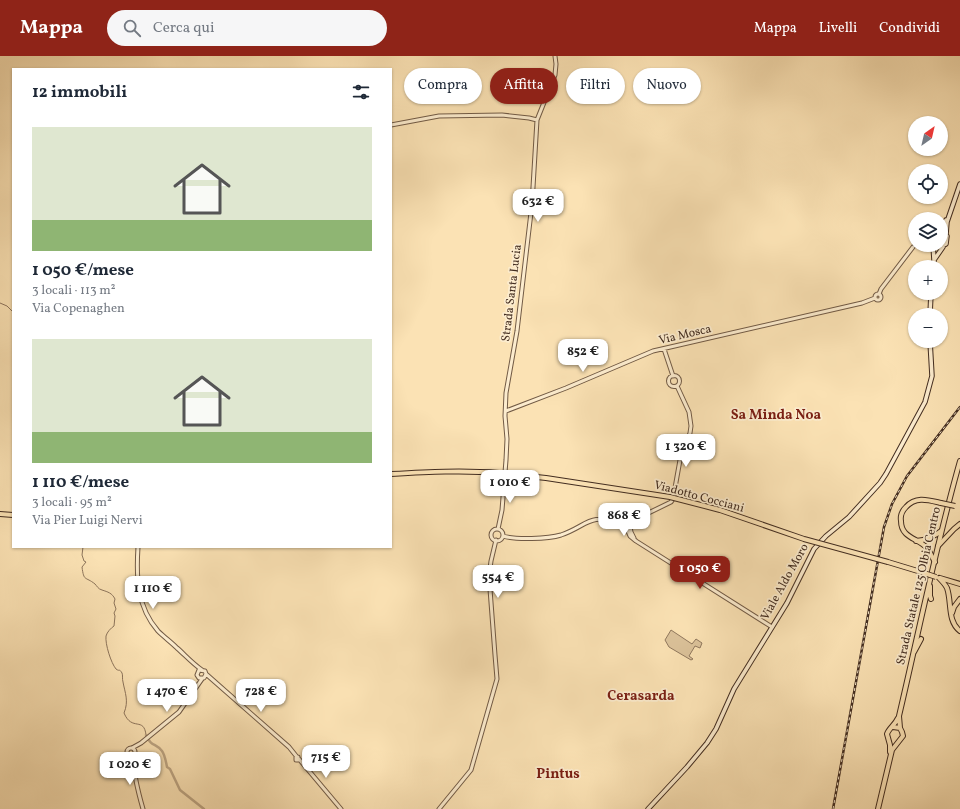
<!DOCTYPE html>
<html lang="it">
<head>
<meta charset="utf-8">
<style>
	:root { --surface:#fff; --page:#f6f6f7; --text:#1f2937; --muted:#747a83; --accent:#8f2418 }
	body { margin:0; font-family:Vollkorn,serif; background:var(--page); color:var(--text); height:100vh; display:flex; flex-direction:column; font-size:15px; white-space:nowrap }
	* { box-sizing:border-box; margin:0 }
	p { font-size:13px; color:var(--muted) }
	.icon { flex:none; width:22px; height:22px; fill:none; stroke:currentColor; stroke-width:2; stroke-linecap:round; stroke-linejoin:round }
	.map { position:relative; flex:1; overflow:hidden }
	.drawer { position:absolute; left:12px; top:12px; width:380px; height:480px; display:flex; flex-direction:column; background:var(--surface); border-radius:0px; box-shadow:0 1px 3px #0004 }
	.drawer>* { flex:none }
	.top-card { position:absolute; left:404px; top:12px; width:380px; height:36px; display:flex; gap:8px }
	.needle { width:26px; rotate:34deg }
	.fabs { position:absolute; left:908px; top:60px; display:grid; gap:8px }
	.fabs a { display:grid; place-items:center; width:40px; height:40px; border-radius:50%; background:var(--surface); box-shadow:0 1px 3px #0004; font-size:20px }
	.price { position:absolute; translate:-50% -34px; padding:0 9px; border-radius:8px; background:#fff; color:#222; font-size:13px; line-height:26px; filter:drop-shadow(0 1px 2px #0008) }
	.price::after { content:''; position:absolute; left:50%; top:24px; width:12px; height:9px; margin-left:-6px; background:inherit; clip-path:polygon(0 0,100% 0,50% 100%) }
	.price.selected { background:var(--accent); color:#fff }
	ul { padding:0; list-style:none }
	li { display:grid; align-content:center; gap:8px; height:212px; padding:0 20px }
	li span { display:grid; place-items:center; height:124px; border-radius:0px; color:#555 }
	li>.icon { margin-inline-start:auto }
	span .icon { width:72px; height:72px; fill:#fffc; stroke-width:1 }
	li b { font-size:17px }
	h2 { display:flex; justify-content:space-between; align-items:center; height:48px; padding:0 20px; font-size:17px }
	.tag { padding:0 14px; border-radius:18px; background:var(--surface); box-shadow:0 1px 3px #0004; font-size:14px; line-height:36px }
	.tag.selected { background:var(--accent); color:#fff }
	header { display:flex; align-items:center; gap:24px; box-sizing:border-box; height:56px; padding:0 20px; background:var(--accent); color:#fff }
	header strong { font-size:19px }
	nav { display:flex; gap:22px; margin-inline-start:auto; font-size:14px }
	.search { width:280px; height:36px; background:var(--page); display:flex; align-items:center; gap:10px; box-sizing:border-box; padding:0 14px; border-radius:22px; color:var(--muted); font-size:15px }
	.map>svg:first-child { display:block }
</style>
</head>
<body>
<header>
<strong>Mappa</strong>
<div class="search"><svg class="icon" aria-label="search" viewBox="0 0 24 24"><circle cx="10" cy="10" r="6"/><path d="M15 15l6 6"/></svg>Cerca qui</div>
<nav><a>Mappa</a><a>Livelli</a><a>Condividi</a></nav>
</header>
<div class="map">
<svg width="960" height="753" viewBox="0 0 960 753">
	<rect width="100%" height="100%" fill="#fbe2b4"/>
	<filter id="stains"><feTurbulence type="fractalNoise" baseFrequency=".005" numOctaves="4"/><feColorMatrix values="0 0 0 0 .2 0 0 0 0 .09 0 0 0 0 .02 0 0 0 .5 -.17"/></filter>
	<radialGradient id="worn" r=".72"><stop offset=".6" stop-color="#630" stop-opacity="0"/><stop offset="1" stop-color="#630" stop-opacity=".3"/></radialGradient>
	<!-- green -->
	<path fill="#dcc39b" stroke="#90785e" d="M671,574L692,588L696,583L702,587L700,592L695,590L689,600L693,603L691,604L669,591L665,584Z"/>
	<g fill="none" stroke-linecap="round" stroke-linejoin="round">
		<!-- stream -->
		<path stroke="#8c745b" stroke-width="1" d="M0,247L7,250L13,256
			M83,491L82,499L84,505L86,506L82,511C84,526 85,520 95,528C97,530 98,533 102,534C108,536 112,537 115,543L114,547L116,553L114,557L115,560L114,570C111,572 107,576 106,580C105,588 111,607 116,613C120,616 119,612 122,617C123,619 122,623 123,626C125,637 129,645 124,657C132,676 144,660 146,679"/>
		<!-- canal -->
		<path stroke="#bca482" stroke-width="2.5" d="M146,679C151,691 156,687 162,695C165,699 166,706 167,711L170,713L180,734L204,753"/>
		<defs>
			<path id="tertiary" d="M391,69L439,60L502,59L529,62L537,64
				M875 241a3 3 0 1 1 6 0a3 3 0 1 1-6 0Z
				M879,238L881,233L913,191
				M664,293L673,320
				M668.5 325a5.5 5.5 0 1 1 11 0a5.5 5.5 0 1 1-11 0Z
				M506,355L566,332L653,295L862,247L875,242
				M621 468a5 5 0 1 1 10 0a5 5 0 1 1-10 0Z
				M630,466L671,446L673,443L680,404L690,377L691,370L689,356L677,330
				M630,471L631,476L634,482
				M498,473L502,454L506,404L507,383L505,360L506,337L517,275L532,148L537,64L555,19L556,8L555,0
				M627,473L630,480L636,485L772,571
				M491 479a6 6 0 1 1 12 0a6 6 0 1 1-12 0Z
				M503,480C515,484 548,483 561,479C588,470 588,456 621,468
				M138,491C136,522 137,551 158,575C164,581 171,586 177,592C185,599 193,608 202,614
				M206,618L204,622H199L197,619L199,614L205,615L206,618L289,691L297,701
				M132,692L141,687L179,656L202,623
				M127 696a4 4 0 1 1 8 0a4 4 0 1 1-8 0Z
				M134,698C132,711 139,739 143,753
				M296,701H298V704H296Z
				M299,703L341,753
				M439,753L471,714L497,623L495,599L489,520L491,505L496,484"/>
			<path id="secondary" d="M941,171L946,164
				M946,178L947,166L960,128
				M933,189L934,204V211
				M934,189L940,191L946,188L947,180L941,175
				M934,204L943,191
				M930,259L931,237
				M648,753L687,711L707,687L716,673L734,633L787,547L814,493L826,480L849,461L880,427L886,418L925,346L932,320L930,285"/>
			<path id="primary" d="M930,530V540L931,543
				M914,596L921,583
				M900,672L899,660C919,575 936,489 960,405
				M890,696V689L887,678C889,672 895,669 898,662
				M878,753L892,694L903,680L902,676L900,672L893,671"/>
			<path id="trunk" d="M391,418C427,416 463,414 499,417
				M0,458L13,459
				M916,485C926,484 934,481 941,475
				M938,490L954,473L960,468
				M888,506L921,516
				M935,506C932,501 930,496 927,492C918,482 901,482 901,465C900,459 902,455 906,451C916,440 928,444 941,447
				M939,522C942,525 945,528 947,532C952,546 947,565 960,575
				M940,522L960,528
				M952,557L954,551L960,543"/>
		</defs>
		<!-- tertiary casing -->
		<use href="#tertiary" stroke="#715a45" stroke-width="5"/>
		<!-- secondary casing -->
		<use href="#secondary" stroke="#432d20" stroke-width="5.5"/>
		<!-- primary casing -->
		<use href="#primary" stroke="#432d20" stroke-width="6"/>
		<!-- trunk casing -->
		<use href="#trunk" stroke="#432d20" stroke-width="6"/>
		<!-- tertiary -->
		<use href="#tertiary" stroke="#fcecce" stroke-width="3"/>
		<!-- secondary -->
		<use href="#secondary" stroke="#fcecce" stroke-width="3.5"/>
		<!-- primary -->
		<use href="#primary" stroke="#fbe2b4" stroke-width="4"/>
		<!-- trunk -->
		<use href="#trunk" stroke="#fbe2b4" stroke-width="4"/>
		<defs>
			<path id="rail" d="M833,753L884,471L892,448L907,420L960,351"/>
		</defs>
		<!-- rail casing -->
		<use href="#rail" stroke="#432d20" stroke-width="2.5"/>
		<!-- rail -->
		<use href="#rail" stroke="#fcecce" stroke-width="1" stroke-dasharray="3" stroke-linecap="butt"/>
		<defs>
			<path id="trunk-bridge" d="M499,417L546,422L670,441L720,454L804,483L888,506
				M941,447L955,450
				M921,516L936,521"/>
		</defs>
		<!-- trunk-bridge casing -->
		<use href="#trunk-bridge" stroke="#432d20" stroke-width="6" stroke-linecap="butt"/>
		<!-- trunk-bridge -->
		<use href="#trunk-bridge" stroke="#fbe2b4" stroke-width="4"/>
	</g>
	<g text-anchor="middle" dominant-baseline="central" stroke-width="3.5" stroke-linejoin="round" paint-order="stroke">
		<!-- street labels -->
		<g font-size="12" fill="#432d20" stroke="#fcecce">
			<text transform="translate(512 237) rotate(-83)">Strada Santa Lucia</text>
			<text transform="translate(685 279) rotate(-13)">Via Mosca</text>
			<text transform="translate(699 441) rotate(15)">Viadotto Cocciani</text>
			<text transform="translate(785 526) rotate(-61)">Viale Aldo Moro</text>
			<text transform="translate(919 530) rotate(-77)">Strada Statale 125 Olbia Centro</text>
		</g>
		<!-- quarter labels -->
		<g font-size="14" font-weight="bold" fill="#7a1f14" stroke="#fcecce">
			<text x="776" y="359">Sa Minda Noa</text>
			<text x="641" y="640">Cerasarda</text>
			<text x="558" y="718">Pintus</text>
		</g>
	</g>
	<rect width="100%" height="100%" filter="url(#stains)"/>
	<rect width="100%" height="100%" fill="url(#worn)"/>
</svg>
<div class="fabs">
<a><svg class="needle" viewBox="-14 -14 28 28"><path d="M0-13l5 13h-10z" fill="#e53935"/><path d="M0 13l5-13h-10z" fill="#747a83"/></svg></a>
<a><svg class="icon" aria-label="locate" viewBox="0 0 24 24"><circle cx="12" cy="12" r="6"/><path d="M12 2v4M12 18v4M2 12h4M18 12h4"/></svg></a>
<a><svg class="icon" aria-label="layers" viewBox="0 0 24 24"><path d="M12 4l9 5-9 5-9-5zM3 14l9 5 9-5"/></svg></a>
<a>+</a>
<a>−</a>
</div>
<b class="price" style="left:538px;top:167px">632 €</b>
<b class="price" style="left:583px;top:317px">852 €</b>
<b class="price" style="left:686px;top:412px">1 320 €</b>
<b class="price" style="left:510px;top:448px">1 010 €</b>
<b class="price" style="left:624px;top:481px">868 €</b>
<b class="price selected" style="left:700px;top:534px">1 050 €</b>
<b class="price" style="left:498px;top:543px">554 €</b>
<b class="price" style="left:153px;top:554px">1 110 €</b>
<b class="price" style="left:167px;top:657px">1 470 €</b>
<b class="price" style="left:261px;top:657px">728 €</b>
<b class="price" style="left:326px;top:723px">715 €</b>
<b class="price" style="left:130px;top:730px">1 020 €</b>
<div class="top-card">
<a class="tag">Compra</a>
<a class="tag selected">Affitta</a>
<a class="tag">Filtri</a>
<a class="tag">Nuovo</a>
</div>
<section class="drawer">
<h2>12 immobili<svg class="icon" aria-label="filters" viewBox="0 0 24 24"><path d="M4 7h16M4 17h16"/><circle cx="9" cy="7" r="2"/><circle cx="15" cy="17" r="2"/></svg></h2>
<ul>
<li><span style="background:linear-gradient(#dfe7d0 75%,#8fb573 0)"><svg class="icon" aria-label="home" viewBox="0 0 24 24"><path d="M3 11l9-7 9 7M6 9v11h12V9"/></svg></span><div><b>1 050 €/mese</b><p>3 locali · 113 m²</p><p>Via Copenaghen</p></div></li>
<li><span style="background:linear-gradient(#dfe7d0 75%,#8fb573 0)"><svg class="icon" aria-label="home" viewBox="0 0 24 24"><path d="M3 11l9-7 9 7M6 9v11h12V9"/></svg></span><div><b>1 110 €/mese</b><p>3 locali · 95 m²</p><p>Via Pier Luigi Nervi</p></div></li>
</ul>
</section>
</div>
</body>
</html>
